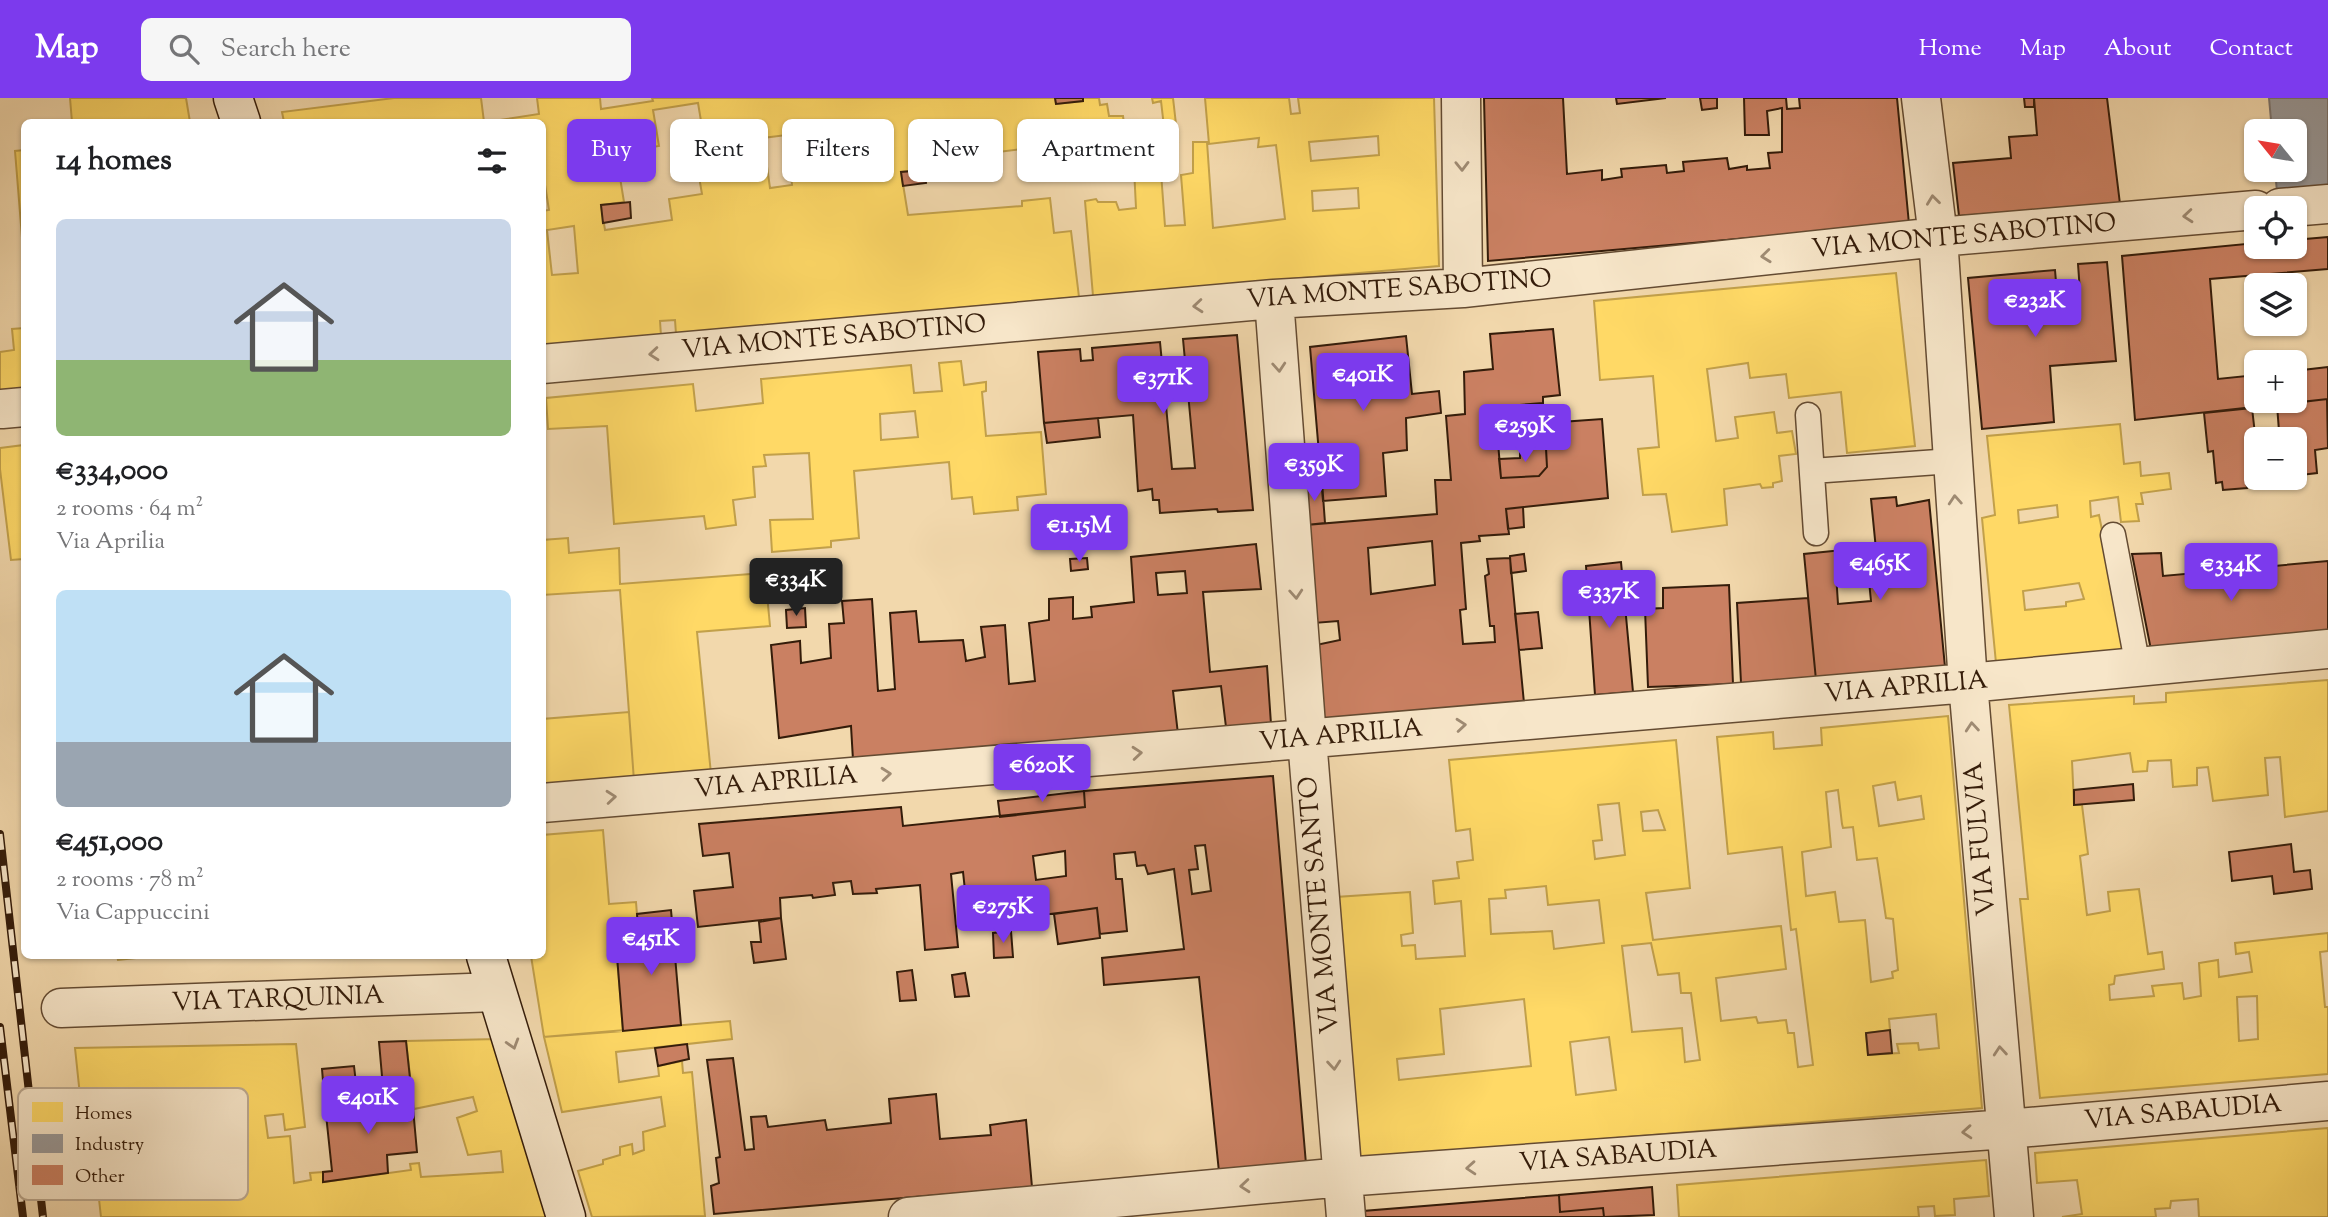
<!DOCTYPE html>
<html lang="en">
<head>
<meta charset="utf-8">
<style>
	:root { --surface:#fff; --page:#f6f6f6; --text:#202124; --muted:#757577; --accent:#7c3aed }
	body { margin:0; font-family:"Sorts Mill Goudy",serif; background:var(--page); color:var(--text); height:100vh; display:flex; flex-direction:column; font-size:26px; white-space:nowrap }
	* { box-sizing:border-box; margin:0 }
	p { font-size:23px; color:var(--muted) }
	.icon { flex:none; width:38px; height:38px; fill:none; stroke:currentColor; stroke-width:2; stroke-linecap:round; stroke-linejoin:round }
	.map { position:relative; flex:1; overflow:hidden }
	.sheet { position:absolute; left:21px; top:21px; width:525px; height:840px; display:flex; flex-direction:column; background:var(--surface); border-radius:10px; box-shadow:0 2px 5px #0004 }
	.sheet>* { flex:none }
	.guide { position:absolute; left:567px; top:21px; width:665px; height:63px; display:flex; gap:14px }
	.needle { width:46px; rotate:300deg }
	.tools { position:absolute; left:2244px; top:21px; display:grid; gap:14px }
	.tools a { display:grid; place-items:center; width:63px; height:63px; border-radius:10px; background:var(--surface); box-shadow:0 2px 5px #0004; font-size:35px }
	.price { position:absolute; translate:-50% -60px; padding:0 16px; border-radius:7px; background:var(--accent); color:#fff; font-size:23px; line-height:46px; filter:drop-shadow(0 2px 4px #0008) }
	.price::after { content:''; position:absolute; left:50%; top:42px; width:21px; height:16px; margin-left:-10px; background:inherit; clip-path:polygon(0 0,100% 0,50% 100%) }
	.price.selected { background:#222; color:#fff }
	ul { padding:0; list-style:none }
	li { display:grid; align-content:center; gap:14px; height:371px; padding:0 35px }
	li span { display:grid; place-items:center; height:217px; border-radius:10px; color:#555 }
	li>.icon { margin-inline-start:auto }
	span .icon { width:126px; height:126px; fill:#fffc; stroke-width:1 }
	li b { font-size:30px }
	h2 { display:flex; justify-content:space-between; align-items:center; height:84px; padding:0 35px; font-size:30px }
	.pill { padding:0 24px; border-radius:10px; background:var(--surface); box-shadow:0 2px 5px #0004; font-size:24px; line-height:63px }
	.pill.selected { background:var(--accent); color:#fff }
	header { display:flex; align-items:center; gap:42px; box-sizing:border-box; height:98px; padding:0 35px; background:var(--accent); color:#fff }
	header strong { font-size:33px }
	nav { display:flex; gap:38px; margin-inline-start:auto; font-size:24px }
	.search { width:490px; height:63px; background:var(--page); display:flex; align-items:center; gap:18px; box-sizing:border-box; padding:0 24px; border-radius:10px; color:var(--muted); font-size:26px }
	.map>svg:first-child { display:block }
</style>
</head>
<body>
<header>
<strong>Map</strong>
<div class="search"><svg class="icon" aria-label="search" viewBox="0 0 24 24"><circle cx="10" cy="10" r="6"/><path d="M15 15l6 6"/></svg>Search here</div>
<nav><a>Home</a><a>Map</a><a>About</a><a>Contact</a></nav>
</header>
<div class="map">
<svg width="2328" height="1119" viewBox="0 0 2328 1119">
	<rect width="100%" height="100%" fill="#f2d8ac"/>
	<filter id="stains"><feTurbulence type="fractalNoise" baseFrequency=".00286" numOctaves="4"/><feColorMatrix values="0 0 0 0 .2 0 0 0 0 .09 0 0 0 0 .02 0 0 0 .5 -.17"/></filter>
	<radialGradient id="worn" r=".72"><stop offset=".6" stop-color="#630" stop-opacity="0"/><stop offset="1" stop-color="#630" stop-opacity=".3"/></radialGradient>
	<!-- homes -->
	<path fill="#ffd966" stroke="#c2a04a" stroke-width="2" fill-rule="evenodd" d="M70,0H186L190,24H72Z
		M394,0H481L484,24H284L282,14Z
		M537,0H600L601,11L653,3L652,0H1055L1056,6L1083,3V0H1099L1100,7L1107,6L1109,18H1123L1127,50L1029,62V50L975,57L973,45L926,52L928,72L901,74L908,117L1022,108V103L1050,100L1054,135L1071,133L1079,199L676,236L675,222L660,223L661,238L542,249V113L549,112L542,68V24H487L539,16ZM698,5L703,35L706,34L712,71L698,73L702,96L669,101L672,122L605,132L601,107L624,104L616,55L659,48L653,12ZM835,29L840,66L811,71L806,34ZM786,37L792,87L770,90L763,40ZM574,128L578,175L552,177L547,132Z
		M1152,0H1173L1178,44L1166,46L1161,3L1153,5Z
		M1205,0H1289L1291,16L1300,15L1298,0H1434L1439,168L1093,198L1085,103L1096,101L1098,104H1116L1119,112L1136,110L1133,50L1159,48L1165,128L1185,127L1181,77L1193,75V44H1207L1213,130L1285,121L1276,47L1258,49L1259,40L1209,46ZM1378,38L1379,57L1311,63L1309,44ZM1358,90L1359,110L1313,113L1312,93Z
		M24,52V164L15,53Z
		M1896,175L1915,348L1847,355L1841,294L1789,300L1786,276L1750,280L1748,265L1707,271L1716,343L1738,340L1735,319L1774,314L1777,335L1792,333L1796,356L1779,358L1782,383L1773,385V389L1762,390L1760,386L1724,391L1727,427L1672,434L1666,396L1643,397L1638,351L1659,349L1653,278L1600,282L1594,203Z
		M24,230V297L0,300V254L14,252L12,231Z
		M961,263L964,287L986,284V293L982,294L986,338L1041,334L1046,396L1017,399L1018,412L974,416L972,399L952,401L949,364L854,373L859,440L831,443V449L772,454L770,422L813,421L809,355L764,357L766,368L753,369L755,399L733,402L736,427L706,431L704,418L614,426L607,328L548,331L546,300L693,286L696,313L763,305L761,281L911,267L914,295L942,293L939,265ZM915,313L918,339L881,342L880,316Z
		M2120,326L2124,366L2140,364L2141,378L2169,375L2171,391L2141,395L2143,406H2136L2139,423L2121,424L2118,399L2090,403L2091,419L2099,417L2126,552L1996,565L1982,420L1995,417L1987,338ZM2057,407L2058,419L2019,425L2018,412ZM2079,485L2084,501L2066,504V508L2025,512L2023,493Z
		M24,347V461L11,462L0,371V350Z
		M568,440L569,455L619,450L620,486L765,475L770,528L697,534L711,676L634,683L620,492L542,497V442Z
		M2328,582V713L2285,719L2280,659L2265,660L2268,697L2213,703L2208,669L2197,670V687L2173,689L2171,662L2148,663L2147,673L2133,674L2130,655L2072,663L2074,707H2082L2088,756L2080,758L2087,817L2110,813L2108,794L2139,791L2148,856L2162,854L2164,871L2115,878L2114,886L2109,887L2110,902L2154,898L2152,888L2182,885L2184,901L2201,898L2199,865L2218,862L2219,879L2252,874L2249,854L2236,856L2235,845L2328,835V853L2320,854L2325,909H2328V976L2040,1000L2020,801H2028L2009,607L2134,598V606L2166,604V595ZM2257,898L2258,941L2239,943L2237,899Z
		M629,614L634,683L542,690V621Z
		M1948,618L1982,1010L1358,1061L1336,799L1410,794L1413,835L1401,837L1402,848L1415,847L1416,861L1465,858L1461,803L1435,806L1433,783L1459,780L1457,764L1473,762L1470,731L1456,733L1449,662L1676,642L1690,790L1646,795L1653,842L1781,828L1786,871L1716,880L1721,923L1756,919L1758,925L1786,922L1788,935H1794L1798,969L1813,967L1796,831L1791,832L1782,749L1728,756L1717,639L1773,634L1774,651L1822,647L1821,630ZM1895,684L1898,702L1921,698L1924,721L1879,728L1873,688ZM1838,692L1842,726L1843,730L1853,729L1857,762L1877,760L1886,820L1893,821L1898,872L1892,874L1893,880L1871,884L1865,822L1839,824L1835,794L1806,798L1802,754L1831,749L1826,694ZM1619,705L1625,757L1595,761L1593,743L1602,742L1598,707ZM1658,712L1665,732L1643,733L1641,714ZM1546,788L1548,807L1599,802L1604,845L1554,851L1552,833L1491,836L1489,801L1506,800L1505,792ZM1651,845L1658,877L1679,875L1681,895H1691L1700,962L1685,964L1682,930L1632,934L1622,848ZM1524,901L1531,968L1399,982L1397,961L1444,956L1440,911ZM1936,916L1939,950L1919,952L1918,945L1897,946L1899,955L1868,957L1866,935L1890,932L1889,921ZM1609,939L1616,992L1576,997L1570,944Z
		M603,732L609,806L636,804L640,856L617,858L623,933L544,939L531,858H542V737Z
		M117,858H155L118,862Z
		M730,923L732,941L616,954L619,984L659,978L658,968L682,963L683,975L692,974L705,1118L592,1119L578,1073L603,1066V1062L620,1057V1049L632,1046L633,1056L644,1052L643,1034L665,1028L661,999L562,1014L544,939Z
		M498,941L548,1119H101L96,1074L148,1067L146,1042L85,1045L75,950L296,946L305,1029L285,1032L283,1016L265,1018L268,1040L290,1038L294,1085L311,1082L310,1075L323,1074V1084L411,1072L410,1066L419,1065L421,1079L503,1074L501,1053L468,1057L457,1020L477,1013L473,999L414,1011L406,943ZM235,1016L236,1048L200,1050L197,1018Z
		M2328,1030V1119H2199L2198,1101L2171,1103L2170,1110L2155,1111L2156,1119H2062L2082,1116L2077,1082L2037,1085L2035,1055Z
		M1986,1062L1989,1098L1954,1101L1955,1117L1935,1118L1934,1108L1918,1109L1919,1119H1679L1677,1087Z"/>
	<!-- industry -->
	<path fill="#999" stroke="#7b746e" stroke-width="2" d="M2269,0H2328V89L2277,94L2275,72H2294V33H2272Z"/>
	<!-- building -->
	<path fill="#ca8062" stroke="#341c0a" stroke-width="2" fill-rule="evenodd" d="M1055,0H1083V3L1056,6Z
		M1484,0H1563L1567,76L1602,72V82L1622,79L1621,71L1666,67L1667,75L1684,73L1683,64L1727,60L1729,71L1747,68V72L1770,70L1768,55L1782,54V10L1767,13L1769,37H1745L1744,0H1786L1787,11L1800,10L1799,0H1897L1909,126L1488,163Z
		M1616,0H1666L1617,6Z
		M1700,0H1717V10L1702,12Z
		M2024,0H2034V9H2025Z
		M2034,0H2107L2120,106L1959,118L1953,65L2011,60L2009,39L2037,37Z
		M924,72L926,85L903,88L901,74Z
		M630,104L631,120L603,125L601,107Z
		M2328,139V171L2210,181L2218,281L2256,277V303H2294V273L2328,269V301L2135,322L2122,158L2256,145V149H2294V142Z
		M2107,164L2116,263L2050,268L2054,324L1982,331L1968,180L2055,172L2057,196L2080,194L2078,166Z
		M1553,231L1560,297L1543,299V305L1495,309L1501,380L1539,378L1547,369L1545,333L1562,331L1561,324L1602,321L1608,400L1506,411L1509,436L1479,438L1480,443L1461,445L1466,511L1460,512L1463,546L1495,544L1494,528H1490L1485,478L1489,476L1487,461L1510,460L1524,605L1322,623L1316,547L1340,542L1338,523L1314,525L1306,427L1437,416L1435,382H1451L1446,318L1465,316L1464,274L1493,271L1490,236ZM1432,443L1435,487L1371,496L1368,450Z
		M1237,237L1253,412L1218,414L1217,411L1160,415L1159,402H1153L1152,391L1138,393L1133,317L1044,325L1038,254L1080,251L1081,263L1093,262L1092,250L1160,244L1172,371L1195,370L1183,241Z
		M1406,238L1412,296L1439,293L1441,315L1406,320L1407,352L1383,355L1386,398L1323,403L1310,249Z
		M2327,301L2328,350L2315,352L2317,375L2300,377L2301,384L2263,388L2262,380H2294V341H2256L2257,380L2246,381L2247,390L2223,392L2222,384L2216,385L2213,353L2208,354L2204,315L2252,310L2255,336L2279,333L2277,307Z
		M1098,320L1100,339L1047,345L1044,325Z
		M1546,350L1547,369L1539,378L1501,380L1499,361L1520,360V352Z
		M1322,384L1325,425L1306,427L1302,386Z
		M1896,399L1897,408L1929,402L1945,569L1816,582L1804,456L1852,451L1853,459L1835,460L1838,506L1871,503L1869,483L1879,482L1871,401Z
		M1523,409L1524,429L1508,431L1506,411Z
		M1256,446L1261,491L1203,494L1210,574L1267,568L1271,626L1226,629L1221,588L1173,593L1178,636L853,662L851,628L779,640L771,547L800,543L801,565L831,560L829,526L844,525L842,503L872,501L878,593L895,591L890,515L916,513L919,544L963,542L966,563L985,559L981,529L1005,527L1009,586L1035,583L1029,525L1049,522V501L1073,499V521L1092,519L1091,509L1134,504L1131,459ZM1185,473L1187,495L1158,497L1156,475Z
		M2161,455L2163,478L2328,463V534L2151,552L2132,456Z
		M1524,456L1526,473L1511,475L1510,458Z
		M1877,457L1879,482L1855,484L1853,459Z
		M1087,460L1088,471L1071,473L1070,461Z
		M1621,464L1633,594L1595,597L1586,468Z
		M1729,487L1733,586L1648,589L1645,511L1663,510V490Z
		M1808,500L1816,582L1741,585L1737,505Z
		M805,510L806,529L787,530L786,512Z
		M1538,514L1542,550L1519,552L1515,516Z
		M1273,678L1306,1066L1219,1074L1199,879L1104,887L1102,860L1184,851L1174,771L1148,776L1145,767L1137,768L1135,754L1114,756L1116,781H1122L1127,833L1100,836L1097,810L1010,821L1009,815L968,820L963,774L951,776L958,849L925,852L920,787L876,791L877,795L853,796L851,783L833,785L835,797L813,800L812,797L780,800L781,820L698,829L694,793L733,789L729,755L703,758L699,726L901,709L903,728L1085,709L1084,693ZM1205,747L1211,793L1192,796L1189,772L1198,771L1195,748ZM1065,753L1066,778L1036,782L1033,758Z
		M2133,686L2134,702L2074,707V692Z
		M1084,693L1085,709L1000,719L998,703Z
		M2291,746L2294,774L2310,772L2312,791L2274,796L2272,778L2232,783L2229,754Z
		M1097,810L1100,840L1058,846L1054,816Z
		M671,812L681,927L623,933L617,858L640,856L637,816Z
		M781,820L786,861L754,865L751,844H761L759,824Z
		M1011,833L1013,859L994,860L993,835Z
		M912,872L916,902L900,903L897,874Z
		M965,875L969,898L955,899L952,877Z
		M1890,932L1892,955L1868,957L1866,935Z
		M406,943L412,999L384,1001L379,944Z
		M687,946L689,961L658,968L655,950Z
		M733,960L745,1052L754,1051L751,1019L766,1018L768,1029L825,1022L827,1032L891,1025L889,1001L936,996L940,1041L991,1037L990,1027L1026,1022L1032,1089L714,1116L711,1088L719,1085L716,1060L720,1059L707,962Z
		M354,968L358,1003L325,1007L322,971Z
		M412,999L417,1054L387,1057L388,1075L323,1084V1074L332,1073L325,1007Z
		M1652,1089L1654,1117L1604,1119L1603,1110L1560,1114L1559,1097Z
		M1559,1097L1560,1114L1603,1110L1604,1119H1363V1113Z"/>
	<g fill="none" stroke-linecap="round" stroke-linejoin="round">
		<defs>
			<path id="lane" d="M1808,317L1816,435
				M1812,373L1952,363
				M2113,437L2138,569"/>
			<path id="street" d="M1461,0L1463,190
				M1921,0L1938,139L1968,585L2014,1119
				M2280,110L2328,106
				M1274,201L1307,641L1346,1119
				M542,266L1274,201L1463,190L1938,139L2256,112
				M2,311L24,309
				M542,705L1968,585L2328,551
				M61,910L496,894
				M908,1119L1343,1079L2007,1031L2328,1003"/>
			<path id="secondary" d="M233,0L241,24
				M486,858L566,1119"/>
		</defs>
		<!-- lane casing -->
		<use href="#lane" stroke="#644b32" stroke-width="27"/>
		<!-- street casing -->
		<use href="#street" stroke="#644b32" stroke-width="41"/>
		<!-- secondary casing -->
		<use href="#secondary" stroke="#341c0a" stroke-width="41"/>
		<!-- lane -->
		<use href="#lane" stroke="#f7e6c9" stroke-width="24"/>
		<!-- street -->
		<use href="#street" stroke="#f7e6c9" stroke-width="38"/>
		<!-- secondary -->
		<use href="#secondary" stroke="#f7e6c9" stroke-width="38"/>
		<defs>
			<path id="rail" d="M0,736L43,1119
				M0,929L23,1119"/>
		</defs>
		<!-- rail casing -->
		<use href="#rail" stroke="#341c0a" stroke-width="8"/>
		<!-- rail -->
		<use href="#rail" stroke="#f7e6c9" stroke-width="5" stroke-dasharray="16" stroke-linecap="butt"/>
	</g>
	<!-- one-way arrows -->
	<defs><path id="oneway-chevron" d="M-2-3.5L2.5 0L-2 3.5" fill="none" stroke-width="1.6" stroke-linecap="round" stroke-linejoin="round" transform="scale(1.75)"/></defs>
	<g stroke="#9f8b73">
		<use href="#oneway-chevron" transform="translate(1462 68) rotate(89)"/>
		<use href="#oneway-chevron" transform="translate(1933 102) rotate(-97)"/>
		<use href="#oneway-chevron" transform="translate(2188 118) rotate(175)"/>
		<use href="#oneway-chevron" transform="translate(1766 158) rotate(174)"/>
		<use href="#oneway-chevron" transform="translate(1198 208) rotate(175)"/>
		<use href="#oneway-chevron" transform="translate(654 256) rotate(175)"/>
		<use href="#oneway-chevron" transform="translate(1279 269) rotate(86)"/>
		<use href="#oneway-chevron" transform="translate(1955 402) rotate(-94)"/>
		<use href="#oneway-chevron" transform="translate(1296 496) rotate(86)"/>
		<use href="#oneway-chevron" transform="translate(1461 627) rotate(-5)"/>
		<use href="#oneway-chevron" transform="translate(1972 629) rotate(-95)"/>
		<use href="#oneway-chevron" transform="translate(1137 655) rotate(-5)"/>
		<use href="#oneway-chevron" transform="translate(886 676) rotate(-5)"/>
		<use href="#oneway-chevron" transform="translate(611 699) rotate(-5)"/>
		<use href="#oneway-chevron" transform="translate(513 946) rotate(73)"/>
		<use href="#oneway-chevron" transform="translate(2000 953) rotate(-95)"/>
		<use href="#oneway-chevron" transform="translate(1334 967) rotate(85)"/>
		<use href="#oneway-chevron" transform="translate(1967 1034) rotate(176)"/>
		<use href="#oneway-chevron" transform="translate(1471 1070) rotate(176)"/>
		<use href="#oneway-chevron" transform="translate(1245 1088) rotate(175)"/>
	</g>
	<g text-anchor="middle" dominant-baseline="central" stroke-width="7" stroke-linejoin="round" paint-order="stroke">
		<!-- street labels -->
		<g font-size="26" fill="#341c0a" stroke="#f7e6c9">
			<text transform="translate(1964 139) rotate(-5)">VIA MONTE SABOTINO</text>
			<text transform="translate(1399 192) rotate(-4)">VIA MONTE SABOTINO</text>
			<text transform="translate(834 240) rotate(-5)">VIA MONTE SABOTINO</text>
			<text transform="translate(1906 590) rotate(-5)">VIA APRILIA</text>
			<text transform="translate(1341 638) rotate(-5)">VIA APRILIA</text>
			<text transform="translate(776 685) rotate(-5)">VIA APRILIA</text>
			<text transform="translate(1981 741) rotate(-95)">VIA FULVIA</text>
			<text transform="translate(1320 807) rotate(-95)">VIA MONTE SANTO</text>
			<text transform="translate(278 902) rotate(-2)">VIA TARQUINIA</text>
			<text transform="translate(2183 1015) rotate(-5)">VIA SABAUDIA</text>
			<text transform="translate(1618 1059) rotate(-4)">VIA SABAUDIA</text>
		</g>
	</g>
	<!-- legend -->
	<rect x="18" y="990" width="230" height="112" rx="10" fill="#f7e6c9" stroke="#bca990" stroke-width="2"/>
	<rect x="32" y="1004" width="31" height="20" fill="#ffd966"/>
	<rect x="32" y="1036" width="31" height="19" fill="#999"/>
	<rect x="32" y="1067" width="31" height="20" fill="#ca8062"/>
	<g font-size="19" fill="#341c0a">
		<text x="75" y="1021">Homes</text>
		<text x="75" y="1052">Industry</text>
		<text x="75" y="1084">Other</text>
	</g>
	<rect width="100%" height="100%" filter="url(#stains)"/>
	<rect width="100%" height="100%" fill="url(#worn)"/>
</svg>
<div class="tools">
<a><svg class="needle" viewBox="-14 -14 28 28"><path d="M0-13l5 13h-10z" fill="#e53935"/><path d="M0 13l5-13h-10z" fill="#757577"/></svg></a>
<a><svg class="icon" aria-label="locate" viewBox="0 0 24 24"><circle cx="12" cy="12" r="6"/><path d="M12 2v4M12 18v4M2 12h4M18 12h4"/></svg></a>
<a><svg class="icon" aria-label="layers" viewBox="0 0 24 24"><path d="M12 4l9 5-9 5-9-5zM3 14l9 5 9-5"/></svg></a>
<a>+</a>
<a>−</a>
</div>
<b class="price" style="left:2035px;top:241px">€232K</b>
<b class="price" style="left:1363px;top:315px">€401K</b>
<b class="price" style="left:1163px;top:318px">€371K</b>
<b class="price" style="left:1525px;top:366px">€259K</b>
<b class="price" style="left:1314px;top:405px">€359K</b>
<b class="price" style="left:1079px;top:466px">€1.15M</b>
<b class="price" style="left:1880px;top:504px">€465K</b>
<b class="price" style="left:2231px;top:505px">€334K</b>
<b class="price selected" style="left:796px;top:520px">€334K</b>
<b class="price" style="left:1609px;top:532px">€337K</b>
<b class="price" style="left:1042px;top:706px">€620K</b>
<b class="price" style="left:1003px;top:847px">€275K</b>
<b class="price" style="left:651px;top:879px">€451K</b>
<b class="price" style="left:368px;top:1038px">€401K</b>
<div class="guide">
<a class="pill selected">Buy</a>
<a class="pill">Rent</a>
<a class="pill">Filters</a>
<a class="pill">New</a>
<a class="pill">Apartment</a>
</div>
<section class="sheet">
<h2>14 homes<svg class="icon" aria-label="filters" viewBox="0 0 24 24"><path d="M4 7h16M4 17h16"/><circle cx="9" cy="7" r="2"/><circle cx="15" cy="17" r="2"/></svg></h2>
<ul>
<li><span style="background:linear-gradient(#c9d6e8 65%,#8fb573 0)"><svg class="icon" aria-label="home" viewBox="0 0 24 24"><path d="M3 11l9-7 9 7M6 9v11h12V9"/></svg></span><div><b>€334,000</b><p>2 rooms · 64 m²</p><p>Via Aprilia</p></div></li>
<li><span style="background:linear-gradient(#bfe0f5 70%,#9aa5b1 0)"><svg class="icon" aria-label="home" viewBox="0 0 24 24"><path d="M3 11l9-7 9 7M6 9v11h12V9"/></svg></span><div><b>€451,000</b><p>2 rooms · 78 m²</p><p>Via Cappuccini</p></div></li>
</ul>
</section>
</div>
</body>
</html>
